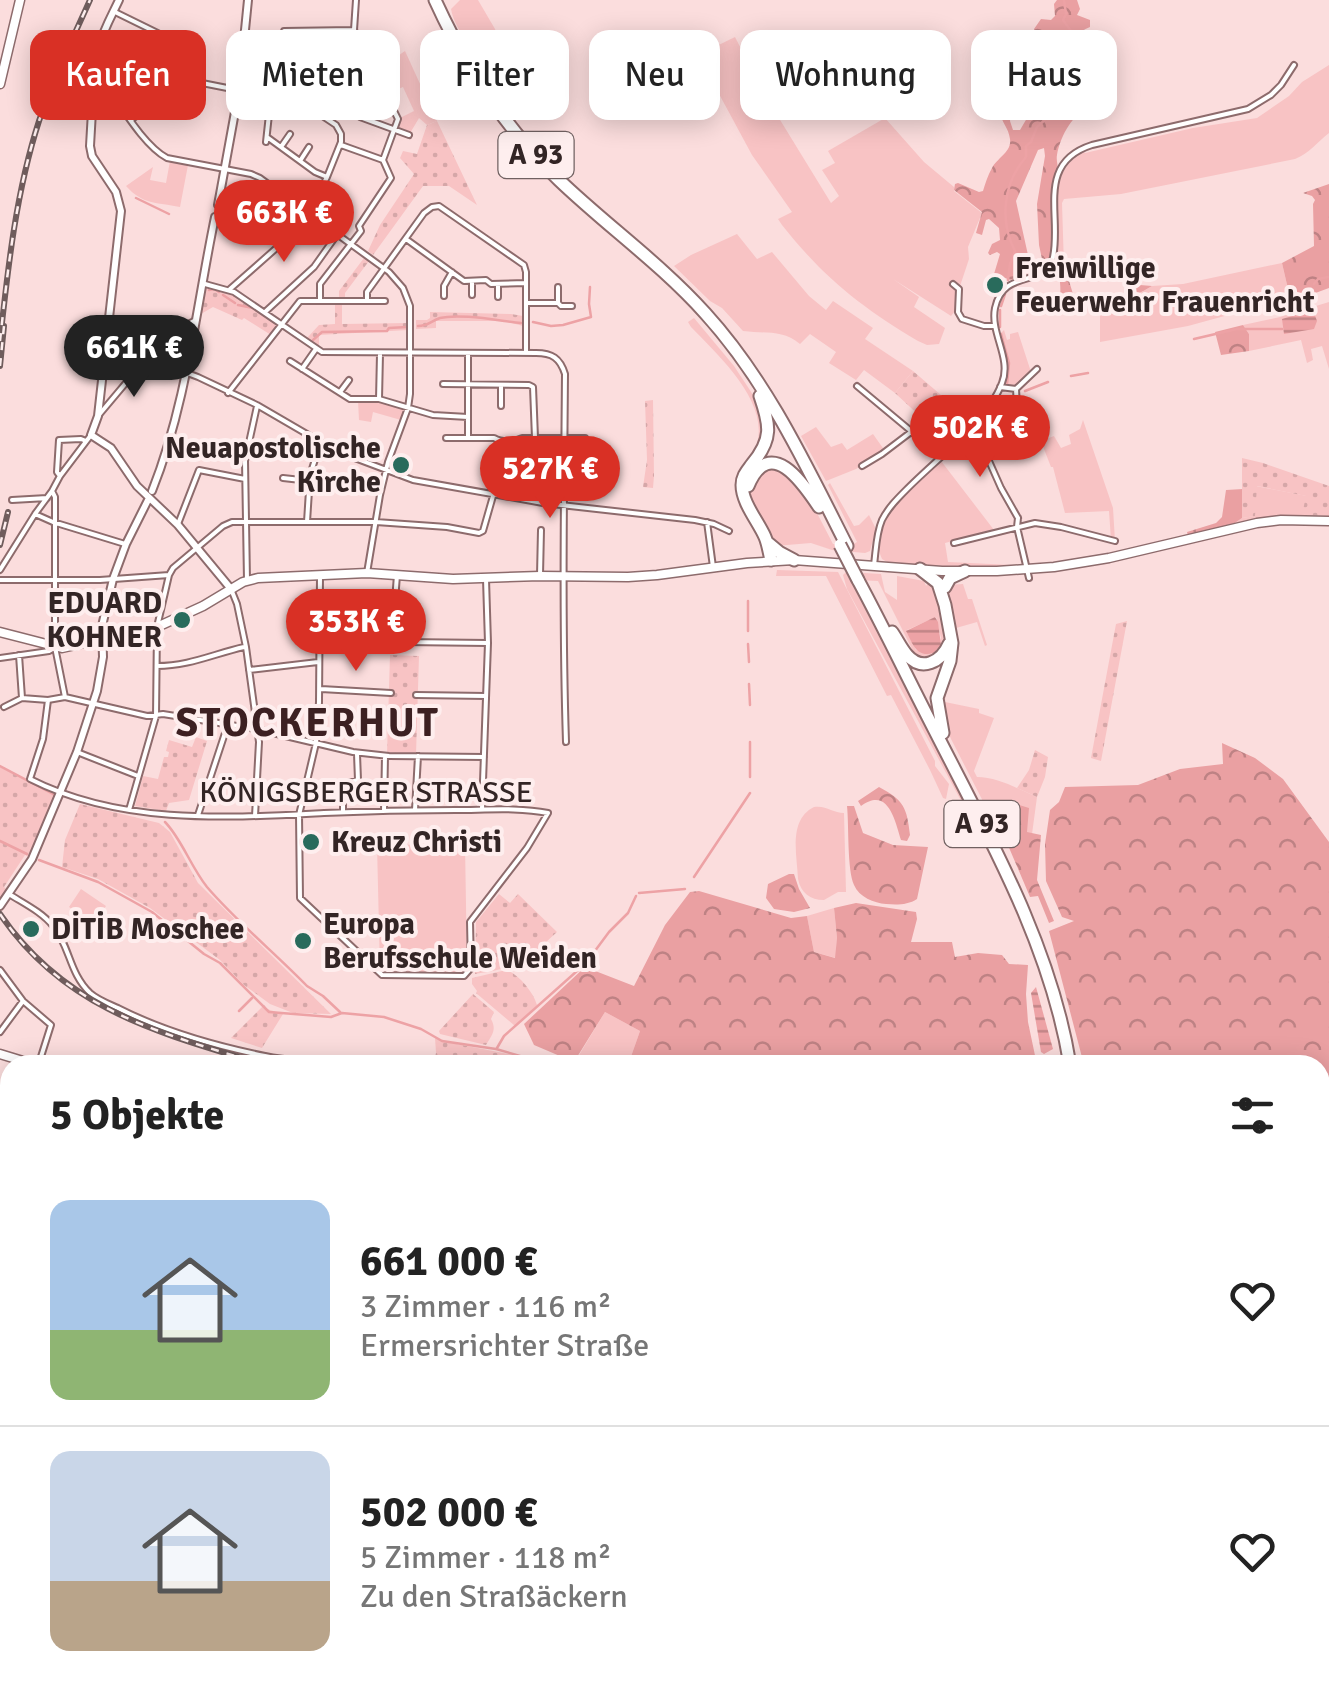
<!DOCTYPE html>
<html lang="de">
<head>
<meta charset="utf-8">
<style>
	:root { --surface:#fff; --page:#f2f2f2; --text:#222; --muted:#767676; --line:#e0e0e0; --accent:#d93025 }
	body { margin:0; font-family:Signika,sans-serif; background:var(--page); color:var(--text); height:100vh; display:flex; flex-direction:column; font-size:38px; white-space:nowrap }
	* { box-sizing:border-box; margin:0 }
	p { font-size:32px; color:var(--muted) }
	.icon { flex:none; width:55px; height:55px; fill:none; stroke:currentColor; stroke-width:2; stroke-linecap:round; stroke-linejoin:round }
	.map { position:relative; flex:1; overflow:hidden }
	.drawer { position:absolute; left:0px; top:1055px; width:1330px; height:642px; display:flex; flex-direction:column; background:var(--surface); border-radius:30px 30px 0 0; box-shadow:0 5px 25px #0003 }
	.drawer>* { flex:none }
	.guide { position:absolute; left:30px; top:30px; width:1270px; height:90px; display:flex; gap:20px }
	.price { position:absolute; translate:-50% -85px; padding:0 22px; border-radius:35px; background:var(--accent); color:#fff; font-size:32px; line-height:65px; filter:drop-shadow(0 2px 5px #0008) }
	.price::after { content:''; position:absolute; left:50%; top:60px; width:30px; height:22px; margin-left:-15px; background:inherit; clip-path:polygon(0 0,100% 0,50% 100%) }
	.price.selected { background:#222; color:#fff }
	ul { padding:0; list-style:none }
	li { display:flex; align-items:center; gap:30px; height:250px; padding:0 50px }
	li+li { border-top:2px solid var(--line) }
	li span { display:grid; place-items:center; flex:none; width:280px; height:200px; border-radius:20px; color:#555 }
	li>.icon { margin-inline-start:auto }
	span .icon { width:120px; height:120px; fill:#fffc; stroke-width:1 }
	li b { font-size:42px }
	h2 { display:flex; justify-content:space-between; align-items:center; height:120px; padding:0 50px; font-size:42px }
	.pill { padding:0 35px; border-radius:20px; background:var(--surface); box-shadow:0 5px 25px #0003; font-size:35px; line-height:90px }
	.pill.selected { background:var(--accent); color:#fff }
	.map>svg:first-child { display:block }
</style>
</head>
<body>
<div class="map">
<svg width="1329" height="1696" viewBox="0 0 1329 1696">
	<defs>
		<pattern id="forest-crowns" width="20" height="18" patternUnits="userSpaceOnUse" patternTransform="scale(2.5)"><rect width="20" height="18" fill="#eaa0a2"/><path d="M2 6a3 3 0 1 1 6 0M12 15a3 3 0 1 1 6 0" fill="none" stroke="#be8284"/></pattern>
		<pattern id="park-dots" width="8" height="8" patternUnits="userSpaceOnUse" patternTransform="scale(2.5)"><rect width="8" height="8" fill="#f8c3c4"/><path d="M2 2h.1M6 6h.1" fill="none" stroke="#d5a7a8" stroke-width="1.8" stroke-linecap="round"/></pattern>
		<pattern id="water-rules" width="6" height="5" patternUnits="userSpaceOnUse" patternTransform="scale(2.5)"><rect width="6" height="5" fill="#eda2a5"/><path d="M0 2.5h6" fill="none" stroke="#c18486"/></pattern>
	</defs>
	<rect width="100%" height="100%" fill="#fbdddd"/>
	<!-- grass -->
	<path fill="#f8c3c4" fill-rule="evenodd" d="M460,0H478L495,29L515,81L495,82C482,62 455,32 451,9Z
		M340,34H354L359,43L347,50L359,76L351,85L348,93H332L335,63L322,61L324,47L337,48Z
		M735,37L766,97L831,203L839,196L822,170L835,163L828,151L885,118L924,162L954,187V191L982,213L968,247L969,259L959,289L958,312L955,311L951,316L948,314L893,279L919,297L914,307L945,328L939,344L927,345L918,341C861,307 824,278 782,225L778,219L792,212L752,155L698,55Z
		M405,51L437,121L427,125L419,118L409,135L394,129L398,119L414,111L403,87L389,93L385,92L381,83L396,75L389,62Z
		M1329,65V133C1316,143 1310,153 1295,159L1121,194L1064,199L1062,203L1064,266C1061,274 1054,279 1046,275C1050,268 1055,261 1056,253C1062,213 1042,179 1083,151L1085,153L1193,128L1257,118L1289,96L1302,82Z
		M170,161L188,165L180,207C156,202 143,205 126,186L153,167L150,180L166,183Z
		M737,234L757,259L772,252L809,296L826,310L833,301L873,328L865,339L913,371L895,393L864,370L856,380L829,363L836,352L810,334L800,344C782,329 765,334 743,331L722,308L710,301L674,266L691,255Z
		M1282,263L1290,298L1188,326L1100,342V304L1132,298L1152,286L1183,284Z
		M1329,302V369L1322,346L1311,349L1313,360L1307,363L1301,340L1249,351V334L1243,325L1280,317Z
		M694,318L734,366L763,410V446L757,443C769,401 717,354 691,327L688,322Z
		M1004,330L1007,340L1010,339V334L1018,332L1031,372C1023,380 1017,392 1005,384L1007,363L999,335Z
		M358,401H383L404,408L401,420L373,412L371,422L359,420Z
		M1083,420L1113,508L1115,541L1111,540L1109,511L1065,513L1053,467H1051L1042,444L1041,441L1054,436L1061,448L1071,444L1069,435L1080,429Z
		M816,427L831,447L842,443L847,450L873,434L885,451L856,469L826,481L801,436Z
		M938,457L994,530L945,543L948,562L1012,565C978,574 923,565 887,562L882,559C865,524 917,481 938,457Z
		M781,468L803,486L833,544L852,545L857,542L828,485L830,483L854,526L859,525L869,515L876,529L870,551L865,553L832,550L811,543L775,546C769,536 747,503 750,491C751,485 760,475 764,469Z
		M1256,486L1307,496L1303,515L1329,516V518L1270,519L1232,525L1242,518L1254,516Z
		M777,570L838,572L935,761V766L949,784L946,799L943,798L930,770L891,695L887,696L826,576H776Z
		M846,572L881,574L885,592L897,600V576L924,581L926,586L929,582L936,585L947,633L945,650L926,661L908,652L912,649L878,581L854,580L995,858L993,860L847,589L843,575ZM936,617L941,638L938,650L931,654L916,650L907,630Z
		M963,584L968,599H972L987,645L985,646L977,622L956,628L958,653L946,690L945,702L979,709V713L994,718L974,771L977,777C998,777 1018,789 1037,797L1032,834L1027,833L1009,802L991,803L992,809L988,811L951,739L940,712L954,633L947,585Z
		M814,807C826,805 833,813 844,813L846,892H838L824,900C810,900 801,893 798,879C797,855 788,820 814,807Z
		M465,844L467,967L464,972H384L380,970L377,845Z
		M81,889L106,906L94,924L69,907Z
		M834,908L837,938L836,958L814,952L807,916Z
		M605,1012L640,1031L628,1065H573Z
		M979,1688H1084L1086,1696L970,1695Z"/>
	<!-- forest -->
	<path fill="url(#forest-crowns)" d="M1057,0H1077L1080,9L1077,15L1090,20V27L1081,31L1083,36L1081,42L1089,46L1090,62L1082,77L1090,83L1088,91L1080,93L1085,110C1070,118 1060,138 1057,155C1056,160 1058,165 1058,170C1057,181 1052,190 1051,201C1050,226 1064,270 1029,275L1034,267L1040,265L1042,259L1039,245L1037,204L1045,156L1044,148L1038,150L1016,201L1028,255L1018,278L1011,280L994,274L1000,254L997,252L990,255L988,253L992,244L1000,240L999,228L989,219L986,220L982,235L976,233L982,212L954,190L955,184L958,183L979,192L983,191C985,184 988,175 992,168C997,158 1012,152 1010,139C1008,122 993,119 1007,99H1012L1010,121L1013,130H1020L1030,113L1019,104C1035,76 1048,61 1034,29L1041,19L1051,20L1055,16L1054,4Z
		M1329,184V288L1291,302L1282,263L1314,246L1313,204L1315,200L1312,196L1303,193Z
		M1066,271L1073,294L1121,295L1140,285L1152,286C1124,304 1097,305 1065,303L1064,313H1060C1059,298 1062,291 1059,276Z
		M1243,325L1249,334V351L1221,355L1215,332Z
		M1243,489L1242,518L1232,525L1188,536L1187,532L1216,523L1222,517L1226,490Z
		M1222,743L1255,758L1283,779L1329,842V1308L1320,1302V1065H1084L1049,931L1074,921L1062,917L1046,881L1045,844L1050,810L1059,802L1065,787L1138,785L1180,769L1223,764Z
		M879,787C904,800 907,808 910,835L907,841L901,840C895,820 888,786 861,806L858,801Z
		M1009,802L1029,808L1027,832L1041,835L1037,880L1054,921L1049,923L1038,896L1030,897L990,803Z
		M847,806H854L863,833L893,845L928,847L917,899C908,905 897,905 886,904C874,903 859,897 854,885C847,870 849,825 847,806Z
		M789,874H794L799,889L810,908L794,912L774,909L766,898L768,884Z
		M699,891L791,918L807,916L814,952L835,958L837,938L834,908L856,903L916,912L917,919L911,942H952L955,957L978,953L1002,955L1009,964L1028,965L1026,994L1028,1022L1037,1065H628L640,1031L605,1012L574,1062L534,1045L524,1024L585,967L634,986L665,925L690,892Z
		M0,1515L10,1537V1682L0,1681Z
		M1320,1681L1329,1685V1696H1228L1233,1688H1320Z"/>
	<!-- park -->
	<path fill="url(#park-dots)" d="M437,121L477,205L449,186H423L373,255L368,251L380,225L414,174L400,158L403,151L417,154L427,125Z
		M364,258L369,261L345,293V301L342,302V324L408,323V330L319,335V346L307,338L319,325L335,324V301L339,300V291Z
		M206,285L234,292L279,324L271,335L244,318L242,320L213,307L201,314Z
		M430,312L511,314L523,316V326L504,321H436V328L416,329V320H427L430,318Z
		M913,371L941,395L923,419L895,393Z
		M653,400L654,476L653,488L643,487L647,460L645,401Z
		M1242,458L1263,463L1329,486V516L1302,515L1306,496L1257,486L1255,516L1242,518Z
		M1127,621L1101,761L1091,758L1116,624Z
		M390,655L419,656L416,755L387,754Z
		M196,737L207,741L189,800L169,803L166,811L135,806L143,776L158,779L164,757H168L169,752L166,751L169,740L192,747Z
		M1035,750L1048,757L1045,777L1037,797L1017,788L1029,770Z
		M0,767L57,794L31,858L25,855L4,887L8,891L0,902Z
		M80,804L159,823L170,832L198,883L331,1014L293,1013L270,1004L244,985L220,960L150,908L98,879L62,867L65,840Z
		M499,894L510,903L518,894L557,932C526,961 518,968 475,974L476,922Z
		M506,970C518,973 534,993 537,1005L515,1026L476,993L477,991L472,984V978Z
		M473,994L494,1012L491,1019C497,1030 492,1035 486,1045L440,1034L439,1031Z
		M264,1005L267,1009L283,1014L262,1048L231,1038Z
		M435,1038L441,1041L514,1055L511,1065H433L436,1053Z
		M555,1688H762L758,1696H702Z"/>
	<!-- water -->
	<path fill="url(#water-rules)" d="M1313,310L1317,321L1314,329L1284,334L1282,319Z
		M935,617L938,622L941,645L934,653C916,658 913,644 906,631Z
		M1036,987L1053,1049L1044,1054L1041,1052L1031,993Z"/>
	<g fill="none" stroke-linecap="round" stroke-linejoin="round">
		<!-- stream -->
		<path stroke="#eda2a5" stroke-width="2.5" d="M136,198L169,214
			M1008,280L1010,264L1015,251C1000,223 1002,184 1026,157V146L1031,142L1037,127L1048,117L1049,106C1056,101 1062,95 1064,86C1065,84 1064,80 1065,78C1068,71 1077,64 1074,54C1071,42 1063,49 1071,31L1063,20L1066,14L1064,0
			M1314,284L1318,279L1329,277
			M209,290L214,289L219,292
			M223,295L235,303
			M238,305L253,308L273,321
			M1001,306L1005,294
			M1000,310V327
			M533,322L551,326L563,325L591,317L589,304L590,287
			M418,326C428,326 431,321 440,318C460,313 500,321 521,323
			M1001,334L1009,363L1007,384
			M1194,339L1237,329H1282
			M313,340L322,332L387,331L389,328L407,327
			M1071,376L1088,373
			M1025,391L1048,382
			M748,601V631
			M748,644L749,662
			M749,684L750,705
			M750,742V777
			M0,766L55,795
			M165,822C181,838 191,867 207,887C237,922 275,953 307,986L323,996L340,1012
			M0,841L27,854
			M39,860L98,882L152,912L204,954L220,963L269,1012L331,1017L342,1013L384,1017L421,1029L442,1041L496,1049L551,1065
			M694,877L750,793
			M639,893L685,889
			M239,1011L252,998
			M497,1048L504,1036L586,963L609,932L628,913L636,896
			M1320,1297L1329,1298
			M0,1384L10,1389
			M0,1596L10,1607
			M78,1688L84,1696
			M437,1688C459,1696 497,1690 522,1688
			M540,1688L663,1696
			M867,1688L880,1692L904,1695
			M236,1696L242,1688"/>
		<defs>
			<path id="minor" d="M356,0L354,30L398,119L383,160
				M115,12L172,40L180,54L186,83
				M281,63L333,65L329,104L322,114
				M103,81C120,104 143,145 167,158L251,174L260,178L389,272L403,288L410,306V394L408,408L388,462L380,495L367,573
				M274,96L284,31L354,30
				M358,111L360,117L409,135
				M132,119L179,87L186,83H202L303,103L336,125L341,134V142L327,177L309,213L281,244L230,289
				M267,137L315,172L327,177
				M266,142L271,96
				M341,145L383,160
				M281,147L290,134
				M300,161L309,147
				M242,206L246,207L280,244
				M406,239L464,281L486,280L491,284L526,283
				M205,284L234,292L322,352L536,353C552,353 560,358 565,374C564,497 562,619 566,742
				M498,284V297
				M953,284L959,289L958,312L962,319L984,326H995
				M472,295V281
				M444,296V286L452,272
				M320,301V284L361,231L359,226L391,178L383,160
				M367,301V292L424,213L432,207L439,206L524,265L526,272V353
				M526,303H558V287
				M558,303L561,306H572
				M265,312L314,267L336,236
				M108,326L129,339L150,359L198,377L257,405L336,451L413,480L543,503L695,520L714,524L729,531
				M290,361L350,399H379L433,415L468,417
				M302,369L316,349
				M443,384L529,385L533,387L535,438
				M857,386L941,456
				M1016,389L1037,369
				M340,392L349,380
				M228,393L300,301H385
				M379,399L380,354
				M501,406V385
				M98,416L130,378L186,325L194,321
				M973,425L1001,488L1018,518
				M446,438H494C502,443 514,442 522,438H585
				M468,438V353
				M980,441L1012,414L1017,407L1016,389L1000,387
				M862,466L882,454L911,432
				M60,476L57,472L59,440L81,439L86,441
				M283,478L310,481
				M52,491L55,497V647L65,697L48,700L43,739L30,779C121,825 226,818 324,813C368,811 412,810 455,810C485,810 518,807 548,813L527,848L470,922L471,968L464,976L382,975L300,898L299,815L316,743L319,702L320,576
				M12,500L47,498
				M35,514L53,522L125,544
				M1018,518L1017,527L1029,578
				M307,522L310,475L320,444
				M707,522L713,567
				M178,524L199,470L245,479
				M954,543L1035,523L1061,527L1115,541
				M874,565C876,550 876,534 882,520C888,508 897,499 906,490C934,461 988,421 1002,383C1012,358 990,334 995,308C1004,267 1046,289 1053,257C1062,216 1035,163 1092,145L1248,109L1271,95L1281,85L1294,65
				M0,570L35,514L52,491L60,476L91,435
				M540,575L541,530
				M0,580H100L169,575
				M247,580L245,461L257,406
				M231,589L237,604L246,647L259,742L255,816
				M318,631L404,642L488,643
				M392,640L397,575
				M19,655L22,698
				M0,658L49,651L54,648
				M157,666C189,666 213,654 244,647
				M249,670L318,662
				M321,689L391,693
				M416,695L486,696
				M65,697L147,716L163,714L256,729L353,752L389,756L484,757
				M4,707L22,698L48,700
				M77,752L138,776
				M482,809L488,643L486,579
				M129,810L156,716L157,627L169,575L173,568L223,526L232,522H376L447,527L479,533L483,531L493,496
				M415,810L418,756
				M384,811L385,756
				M343,812V784L358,780L357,754
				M198,815L228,724
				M9,894C23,903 42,912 53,926C70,946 69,973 90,993C98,1000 109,1004 118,1008C163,1031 216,1046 265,1056C290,1062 317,1060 342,1065
				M0,970L23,1001L51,1025L39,1063
				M0,1032L23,1001
				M0,1088L10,1102
				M0,1153L10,1146
				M0,1211L10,1220
				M0,1271L10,1262
				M0,1322L10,1337
				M1320,1375L1329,1377
				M1320,1441L1329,1442
				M0,1443L10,1474
				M1320,1486L1329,1488
				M1320,1577L1329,1578
				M138,1688L144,1696
				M177,1688L183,1696
				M201,1688L202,1696
				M303,1696H352
				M703,1696L707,1688"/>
			<path id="tertiary" d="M119,0C107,26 89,52 103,81L93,94L90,146L92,156L116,192L121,211L98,416L91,435L111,448L137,486L178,525L231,589
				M218,205L239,90L248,0
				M152,491C187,403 196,308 215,217
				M0,906L32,859L77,752L97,691L103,657L102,626L113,579L126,544L149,498
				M0,1420L10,1425
				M271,1688L274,1696
				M398,1696L400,1688"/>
			<path id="secondary" d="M0,84L20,0
				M0,632L62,648L157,627L203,606L243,582L258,578L367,573L453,579L540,576L628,577L657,575L747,563L794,560L942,571H997L1054,567L1109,558L1257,523L1281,520L1329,521
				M0,1054L36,1065"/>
			<path id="primary" d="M1320,1396L1329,1397"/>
			<path id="motorway" d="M435,0C465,66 507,130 559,180C607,226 661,264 705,313C767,381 806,465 847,546
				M760,396C770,425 773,439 752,464C747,471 742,476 742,485C742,503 758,521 765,537C768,544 769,552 771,560
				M748,486C770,434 803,483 819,507
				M767,542L779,552L794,560
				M920,569L938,583L945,605L952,643L950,661L937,698L943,733
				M858,580C885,630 909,681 935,731C989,837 1051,946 1070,1065
				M945,587L950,578L965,571
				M892,632C897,639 901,648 907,655C922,672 941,662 949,644
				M916,1696L919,1688"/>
		</defs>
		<!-- minor casing -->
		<use href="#minor" stroke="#8d6b6c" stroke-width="8"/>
		<!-- tertiary casing -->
		<use href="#tertiary" stroke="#8d6b6c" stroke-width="10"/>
		<!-- secondary casing -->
		<use href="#secondary" stroke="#8d6b6c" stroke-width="11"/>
		<!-- primary casing -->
		<use href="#primary" stroke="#8d6b6c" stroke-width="12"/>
		<!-- motorway casing -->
		<use href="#motorway" stroke="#8d6b6c" stroke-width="15"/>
		<!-- minor -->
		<use href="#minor" stroke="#fff" stroke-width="4"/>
		<!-- tertiary -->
		<use href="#tertiary" stroke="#fff" stroke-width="6"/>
		<!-- secondary -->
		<use href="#secondary" stroke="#fff" stroke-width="8"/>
		<!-- primary -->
		<use href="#primary" stroke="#fff" stroke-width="9"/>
		<!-- motorway -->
		<use href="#motorway" stroke="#fff" stroke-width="11"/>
		<defs>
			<path id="rail" d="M0,341C8,267 16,192 39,121C53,79 72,40 90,0
				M0,366L4,326
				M0,545L8,512
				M0,914C65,1010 160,1033 265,1065
				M1320,1383L1329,1385"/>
		</defs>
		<!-- rail casing -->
		<use href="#rail" stroke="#6f5c5c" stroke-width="6"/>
		<!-- rail -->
		<use href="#rail" stroke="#feeeee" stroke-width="2.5" stroke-dasharray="8" stroke-linecap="butt"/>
		<defs>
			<path id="motorway-bridge" d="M840,545L858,580"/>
		</defs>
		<!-- motorway-bridge casing -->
		<use href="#motorway-bridge" stroke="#8d6b6c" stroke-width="15" stroke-linecap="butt"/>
		<!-- motorway-bridge -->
		<use href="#motorway-bridge" stroke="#fff" stroke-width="11"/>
	</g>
	<!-- markers -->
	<g fill="#296b5c" stroke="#feeeee" stroke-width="4">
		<circle cx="995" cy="285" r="10"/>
		<circle cx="401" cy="465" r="10"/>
		<circle cx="182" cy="620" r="10"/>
		<circle cx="311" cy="842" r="10"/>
		<circle cx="31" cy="929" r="10"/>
		<circle cx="303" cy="941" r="10"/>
	</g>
	<g text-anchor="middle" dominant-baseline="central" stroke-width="8" stroke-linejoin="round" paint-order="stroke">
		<!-- shield labels -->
		<g fill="#feeeee" stroke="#706161" stroke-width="2.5">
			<rect x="498.5" y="132" width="75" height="46" rx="8"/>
			<rect x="944.5" y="801" width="75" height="46" rx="8"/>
		</g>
		<g font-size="28" font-weight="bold" fill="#332525">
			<text x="536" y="155">A 93</text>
			<text x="982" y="824">A 93</text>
		</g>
		<!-- poi labels -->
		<g font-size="30" font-weight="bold" fill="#332525" stroke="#feeeee" text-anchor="start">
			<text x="1015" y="268">Freiwillige<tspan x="1015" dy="34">Feuerwehr Frauenricht</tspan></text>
			<text x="381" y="448" text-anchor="end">Neuapostolische<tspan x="381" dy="34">Kirche</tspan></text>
			<text x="162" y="603" text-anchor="end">EDUARD<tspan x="162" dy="34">KOHNER</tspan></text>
			<text x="331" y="842">Kreuz Christi</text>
			<text x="323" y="924">Europa<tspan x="323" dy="34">Berufsschule Weiden</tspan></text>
			<text x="51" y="929">DİTİB Moschee</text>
		</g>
		<!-- street labels -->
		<g font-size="30" fill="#332525" stroke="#feeeee">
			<text x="366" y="792">KÖNIGSBERGER STRASSE</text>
		</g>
		<!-- district labels -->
		<g font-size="40" font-weight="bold" letter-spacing="2.5" fill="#3c2022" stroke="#feeeee">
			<text x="308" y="723">STOCKERHUT</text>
		</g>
	</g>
</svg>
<b class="price" style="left:284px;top:265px">663K €</b>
<b class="price selected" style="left:134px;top:400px">661K €</b>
<b class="price" style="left:980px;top:480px">502K €</b>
<b class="price" style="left:550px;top:521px">527K €</b>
<b class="price" style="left:356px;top:674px">353K €</b>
<div class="guide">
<a class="pill selected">Kaufen</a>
<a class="pill">Mieten</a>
<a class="pill">Filter</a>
<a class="pill">Neu</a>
<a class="pill">Wohnung</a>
<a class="pill">Haus</a>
</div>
<section class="drawer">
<h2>5 Objekte<svg class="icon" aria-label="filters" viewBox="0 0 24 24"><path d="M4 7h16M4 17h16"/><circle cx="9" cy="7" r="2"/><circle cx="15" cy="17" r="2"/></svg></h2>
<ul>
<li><span style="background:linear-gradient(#a9c7e8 65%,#8fb573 0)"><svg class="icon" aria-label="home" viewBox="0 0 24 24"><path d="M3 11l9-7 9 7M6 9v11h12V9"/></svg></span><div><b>661 000 €</b><p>3 Zimmer · 116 m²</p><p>Ermersrichter Straße</p></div><svg class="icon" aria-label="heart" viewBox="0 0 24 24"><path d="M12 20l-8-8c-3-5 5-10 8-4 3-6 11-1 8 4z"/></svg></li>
<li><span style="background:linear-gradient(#c9d6e8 65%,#b9a48a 0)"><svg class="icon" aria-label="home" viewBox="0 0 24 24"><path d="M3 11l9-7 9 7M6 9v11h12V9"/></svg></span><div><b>502 000 €</b><p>5 Zimmer · 118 m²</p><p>Zu den Straßäckern</p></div><svg class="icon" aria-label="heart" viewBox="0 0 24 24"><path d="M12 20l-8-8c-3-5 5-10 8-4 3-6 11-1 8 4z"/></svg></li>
</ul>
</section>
</div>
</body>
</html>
